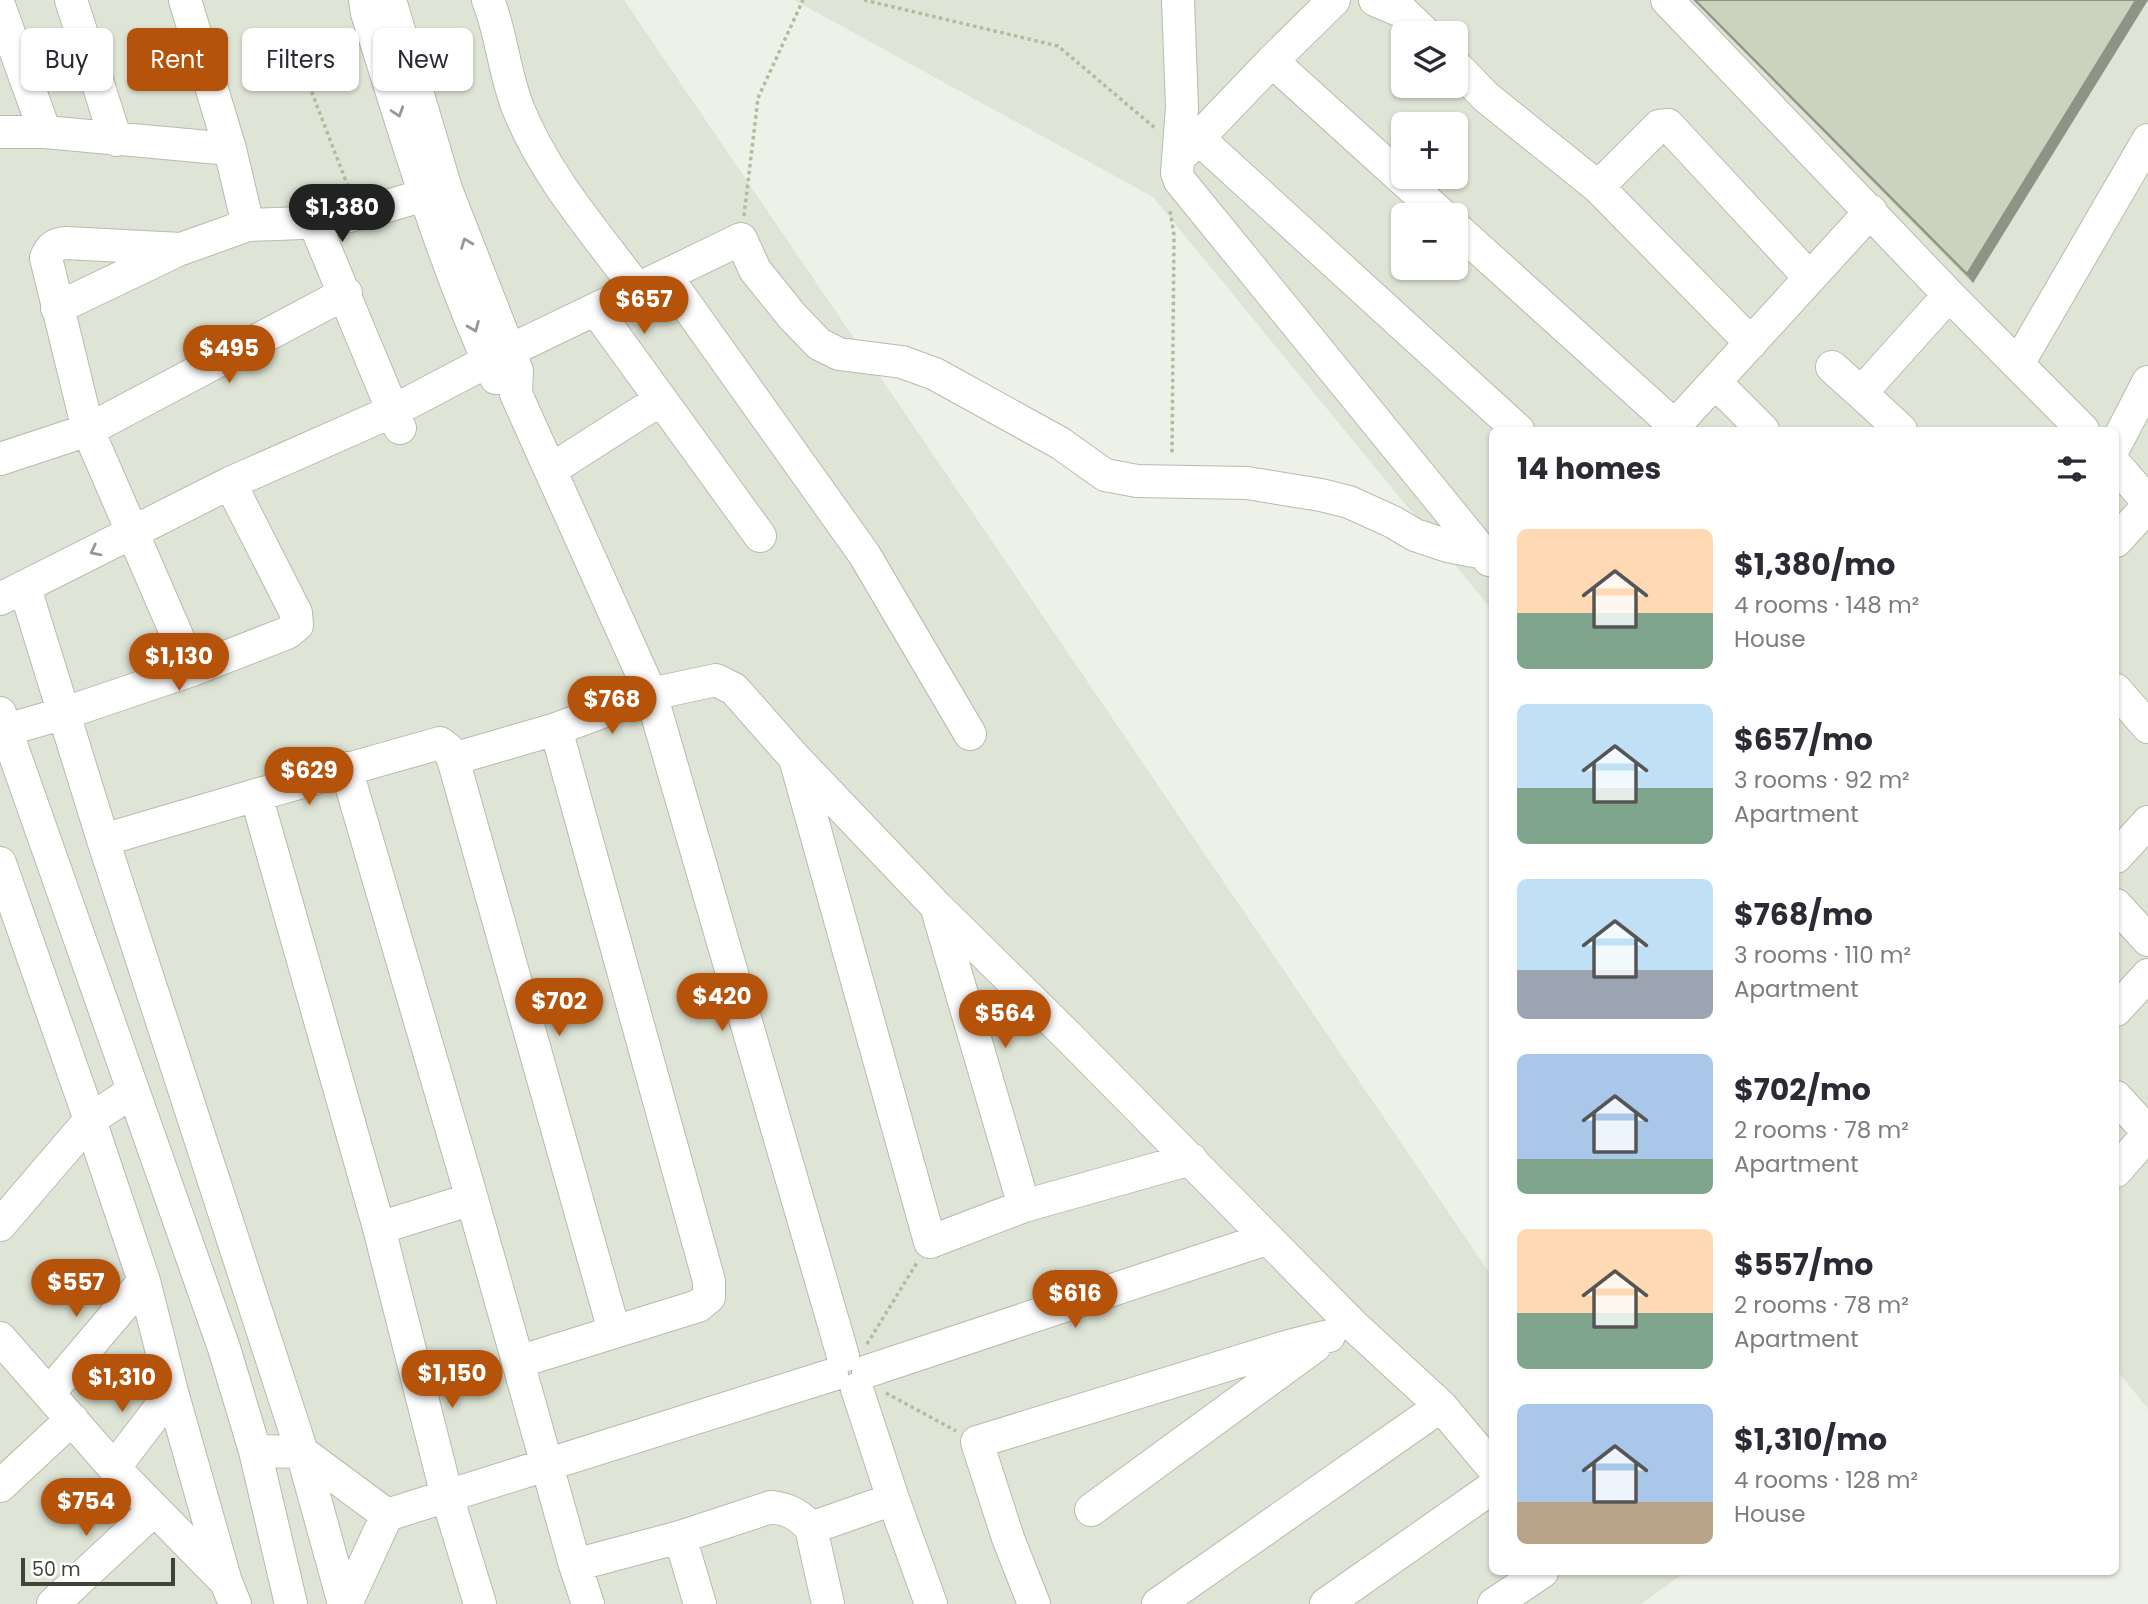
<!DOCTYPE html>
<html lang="en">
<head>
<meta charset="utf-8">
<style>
	:root { --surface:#fff; --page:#f2f2f3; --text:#2b2b33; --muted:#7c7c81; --accent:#b45309 }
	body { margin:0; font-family:Poppins,sans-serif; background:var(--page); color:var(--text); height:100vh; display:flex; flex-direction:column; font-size:26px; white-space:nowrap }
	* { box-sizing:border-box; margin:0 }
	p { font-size:23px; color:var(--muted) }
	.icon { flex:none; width:38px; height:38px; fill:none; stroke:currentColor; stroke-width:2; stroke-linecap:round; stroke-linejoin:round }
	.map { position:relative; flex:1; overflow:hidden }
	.details { position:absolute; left:1489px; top:427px; width:630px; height:1148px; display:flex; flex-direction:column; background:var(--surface); border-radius:10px; box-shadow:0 2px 5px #0004 }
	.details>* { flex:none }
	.top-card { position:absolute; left:21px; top:28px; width:665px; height:63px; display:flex; gap:14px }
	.controls { position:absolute; left:1391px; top:21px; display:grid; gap:14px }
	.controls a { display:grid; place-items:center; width:77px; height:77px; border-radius:10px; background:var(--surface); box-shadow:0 2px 5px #0004; font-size:35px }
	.scale { position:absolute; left:21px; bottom:18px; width:154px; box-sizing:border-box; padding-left:7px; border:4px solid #404437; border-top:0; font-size:19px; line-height:24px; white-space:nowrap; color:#404437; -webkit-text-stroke:5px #fff; paint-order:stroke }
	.price { position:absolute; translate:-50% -60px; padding:0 16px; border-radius:24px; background:var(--accent); color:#fff; font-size:23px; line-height:46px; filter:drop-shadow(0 2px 4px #0008) }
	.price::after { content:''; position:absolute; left:50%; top:42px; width:21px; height:16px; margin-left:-10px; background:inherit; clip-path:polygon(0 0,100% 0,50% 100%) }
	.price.selected { background:#222; color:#fff }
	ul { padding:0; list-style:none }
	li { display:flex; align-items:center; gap:21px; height:175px; padding:0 28px }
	li span { display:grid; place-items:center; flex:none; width:196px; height:140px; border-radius:10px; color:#555 }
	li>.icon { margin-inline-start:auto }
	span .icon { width:84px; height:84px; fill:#fffc; stroke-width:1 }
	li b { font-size:30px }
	h2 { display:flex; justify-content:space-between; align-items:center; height:84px; padding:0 28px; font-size:30px }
	.tag { padding:0 24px; border-radius:10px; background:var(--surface); box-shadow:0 2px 5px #0004; font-size:24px; line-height:63px }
	.tag.selected { background:var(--accent); color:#fff }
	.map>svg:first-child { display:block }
</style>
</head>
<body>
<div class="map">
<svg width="2148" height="1604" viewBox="0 0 2148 1604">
	<rect width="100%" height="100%" fill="#edf1e7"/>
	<!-- residential -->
	<path fill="#dfe5d6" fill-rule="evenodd" d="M0,0H624L1493,1278V1572H1685L1641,1604H0Z
		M794,0H2148V1409L2116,1369V430H1493V611L1153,197ZM1404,33H1456V86H1404ZM1404,124H1456V177H1404ZM1404,215H1456V268H1404Z"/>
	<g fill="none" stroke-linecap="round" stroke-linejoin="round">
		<defs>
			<path id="minor" d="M71,0L116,140
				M185,0L230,149L248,225L181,249L66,243C55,244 50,247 46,258L88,430L346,293
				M365,0L367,13C406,136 442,261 496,378
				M390,0L446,189L517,371L516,394L651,694L716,680L734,689L794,757L937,907L1068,1036L1353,1325L1441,1406L1493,1468
				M488,0C502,35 504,73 518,108C545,176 595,232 638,290
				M1178,0L1182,107L1177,173L1180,181L1489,560
				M1375,0L1403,12L1425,33
				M1667,0L1949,295L2083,430
				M0,8L45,132
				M1272,61L1334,0
				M1456,66L1486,97L1598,187L1751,343
				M0,132H45L230,149
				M1198,138L1518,430
				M1185,152L1272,61L1442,215
				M1598,187L1659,126L1668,125L1810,278
				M314,222L400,428
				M248,225C269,224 291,224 313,222C351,218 388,206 424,195
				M1456,228L1675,426
				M666,276L864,554L970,734
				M57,308L176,251
				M596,310L760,536
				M2018,364L2148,140
				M1832,367L1861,393
				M1715,382L1763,430
				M1671,430L1871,211
				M1901,430L1861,393L1949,295
				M2116,444L2148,382
				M0,459L88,430L192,670L287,633L297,625L296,613L230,483
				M2116,465L2148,502
				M552,469L660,400
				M2116,541L2148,506
				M25,588L103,840L302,1452L344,1604
				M0,599L230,483L393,411L488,361L741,239L755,270L792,316L819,344L839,354L902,362L935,374L1060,443L1105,475L1137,481L1247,483L1321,495L1349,502L1393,522L1415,535L1448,546L1484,553
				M2116,690L2148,727
				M0,713L224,1348L255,1451L291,1604
				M556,729L651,694L843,1356
				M6,730L65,713L192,670
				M453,759L614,1331
				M796,762L930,1242L1024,1206L1191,1159
				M256,795L440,743L448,749L453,759L556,729L709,1281V1297L698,1306L518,1362L575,1565
				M103,840L256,795L379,1228L472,1199L346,768
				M2116,857L2148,822
				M0,863L90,1120L133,1091
				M2116,905L2148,940
				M937,909L1024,1206
				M2116,1010L2148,975
				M2116,1097L2148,1132
				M90,1120L144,1281L172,1392L226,1582L235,1604
				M2116,1171L2148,1134
				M472,1199L518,1362
				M0,1225L90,1120
				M379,1228L447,1496L480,1604
				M0,1338L114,1468L225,1581
				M868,1371L1266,1239
				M857,1389L893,1499L931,1604
				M50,1392L144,1281
				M255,1451L302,1452L387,1515
				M114,1468L172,1392
				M0,1486L72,1419
				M1091,1510L1315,1346
				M811,1528L828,1604
				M680,1537L700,1604
				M53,1604L154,1510
				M346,1604L387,1515L832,1375
				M588,1604L575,1565L680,1537L771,1507C789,1509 799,1515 811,1528L893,1499
				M1034,1604L1008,1538L977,1442L1289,1346L1329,1336
				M1158,1604L1441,1406
				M1326,1604L1493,1487
				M1494,1604L1542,1572"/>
		</defs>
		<!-- minor casing -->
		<use href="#minor" stroke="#b6bcab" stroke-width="34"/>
		<!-- path -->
		<path stroke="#b2bc9d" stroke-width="3.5" stroke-dasharray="3.5 3.5" stroke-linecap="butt" d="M864,0L1058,46L1155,128
			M289,33L349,189
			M1170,211L1174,235L1172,455
			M744,216L758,98L803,0
			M867,1344L918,1261
			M886,1393L956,1431"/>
		<!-- minor -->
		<use href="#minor" stroke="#fff" stroke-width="32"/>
	</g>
	<!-- wall -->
	<path fill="#afb5a3" d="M1693,0H2148L1973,283Z"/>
	<!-- shaded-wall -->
	<path fill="#8f9385" d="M2136,0H2148L1973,283L1967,274Z"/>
	<!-- building -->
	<path fill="#ccd2be" stroke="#8f9385" stroke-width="2" d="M1695,0H2136L1967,274Z"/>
	<!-- one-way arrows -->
	<defs><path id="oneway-chevron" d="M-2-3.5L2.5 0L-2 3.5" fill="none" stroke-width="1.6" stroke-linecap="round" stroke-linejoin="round" transform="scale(1.75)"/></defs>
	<g stroke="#969891">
		<use href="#oneway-chevron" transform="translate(398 112) rotate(72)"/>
		<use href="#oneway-chevron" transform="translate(466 243) rotate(-111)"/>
		<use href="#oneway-chevron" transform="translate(474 327) rotate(68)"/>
		<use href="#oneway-chevron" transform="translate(95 551) rotate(153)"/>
	</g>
</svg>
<div class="controls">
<a><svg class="icon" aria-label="layers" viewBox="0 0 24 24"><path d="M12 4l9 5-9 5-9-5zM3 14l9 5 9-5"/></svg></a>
<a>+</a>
<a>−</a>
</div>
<div class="scale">50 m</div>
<b class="price selected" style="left:342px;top:244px">$1,380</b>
<b class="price" style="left:644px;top:336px">$657</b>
<b class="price" style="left:229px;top:385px">$495</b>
<b class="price" style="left:179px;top:693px">$1,130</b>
<b class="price" style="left:612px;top:736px">$768</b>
<b class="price" style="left:309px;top:807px">$629</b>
<b class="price" style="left:722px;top:1033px">$420</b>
<b class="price" style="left:559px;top:1038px">$702</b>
<b class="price" style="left:1005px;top:1050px">$564</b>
<b class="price" style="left:76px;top:1319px">$557</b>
<b class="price" style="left:1075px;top:1330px">$616</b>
<b class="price" style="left:452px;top:1410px">$1,150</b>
<b class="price" style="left:122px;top:1414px">$1,310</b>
<b class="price" style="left:86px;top:1538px">$754</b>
<div class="top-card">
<a class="tag">Buy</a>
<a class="tag selected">Rent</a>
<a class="tag">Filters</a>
<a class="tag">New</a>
</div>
<section class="details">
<h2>14 homes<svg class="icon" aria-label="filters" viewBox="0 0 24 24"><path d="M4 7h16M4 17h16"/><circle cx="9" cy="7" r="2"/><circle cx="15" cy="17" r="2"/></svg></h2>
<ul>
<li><span style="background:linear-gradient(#ffd9b3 60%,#7fa58c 0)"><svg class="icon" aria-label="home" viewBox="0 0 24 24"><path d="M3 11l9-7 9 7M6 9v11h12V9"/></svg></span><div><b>$1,380/mo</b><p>4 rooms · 148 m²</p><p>House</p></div></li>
<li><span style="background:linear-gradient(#bfe0f5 60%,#7fa58c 0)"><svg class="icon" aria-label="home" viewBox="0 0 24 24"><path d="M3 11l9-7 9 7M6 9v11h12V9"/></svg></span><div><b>$657/mo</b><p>3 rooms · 92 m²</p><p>Apartment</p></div></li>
<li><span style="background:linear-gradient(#bfe0f5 65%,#9aa5b1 0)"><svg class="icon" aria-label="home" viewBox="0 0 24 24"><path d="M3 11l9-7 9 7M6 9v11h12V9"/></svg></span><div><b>$768/mo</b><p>3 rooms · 110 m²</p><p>Apartment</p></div></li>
<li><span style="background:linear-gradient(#a9c7e8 75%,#7fa58c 0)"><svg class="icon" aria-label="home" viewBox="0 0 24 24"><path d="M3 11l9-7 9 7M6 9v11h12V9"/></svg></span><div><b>$702/mo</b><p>2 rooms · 78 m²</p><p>Apartment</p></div></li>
<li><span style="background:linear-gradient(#ffd9b3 60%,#7fa58c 0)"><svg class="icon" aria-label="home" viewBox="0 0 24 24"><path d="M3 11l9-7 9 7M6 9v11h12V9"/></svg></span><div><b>$557/mo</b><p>2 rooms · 78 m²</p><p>Apartment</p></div></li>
<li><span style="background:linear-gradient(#a9c7e8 70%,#b9a48a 0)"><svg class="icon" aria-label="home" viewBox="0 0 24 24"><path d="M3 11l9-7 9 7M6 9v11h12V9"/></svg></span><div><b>$1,310/mo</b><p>4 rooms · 128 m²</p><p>House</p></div></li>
</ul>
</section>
</div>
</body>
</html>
